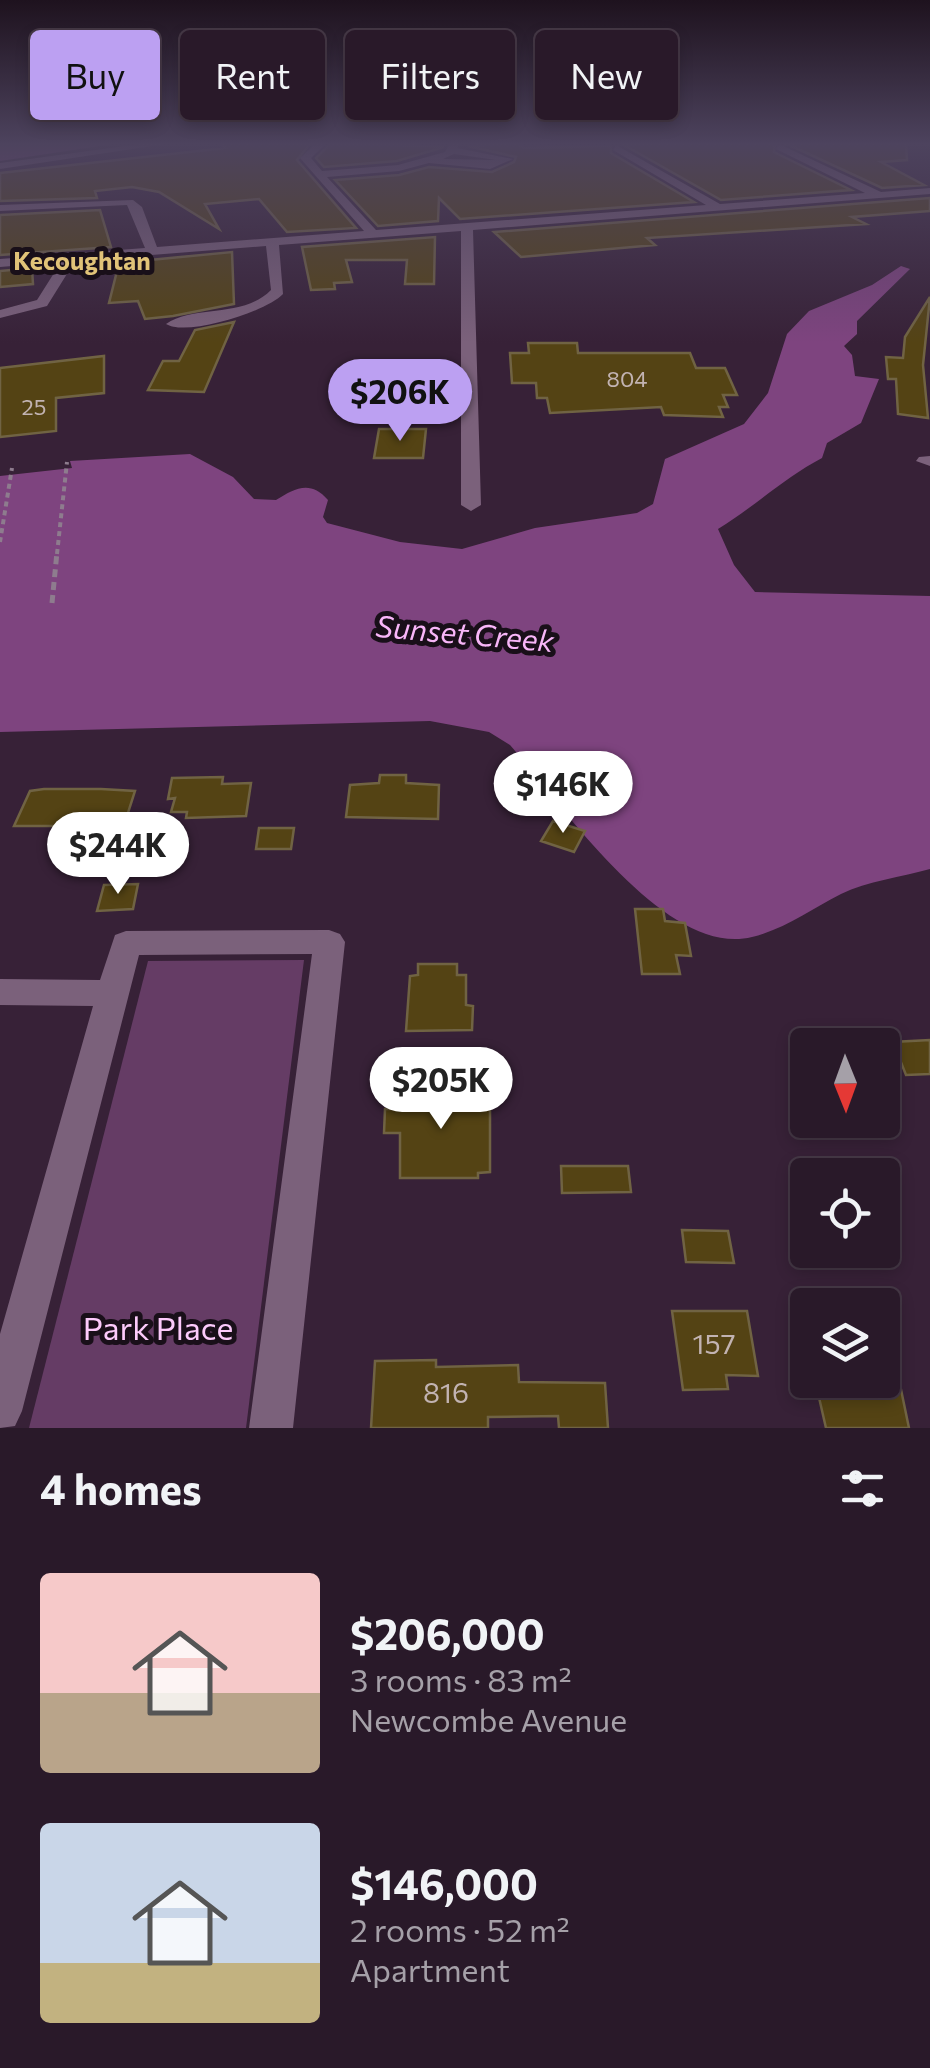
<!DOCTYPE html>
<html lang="en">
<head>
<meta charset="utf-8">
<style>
	:root { --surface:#291929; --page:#312231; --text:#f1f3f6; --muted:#a5a0a8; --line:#453846; --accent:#bca0f2 }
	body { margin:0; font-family:Commissioner,sans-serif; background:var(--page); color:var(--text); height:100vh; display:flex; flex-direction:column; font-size:38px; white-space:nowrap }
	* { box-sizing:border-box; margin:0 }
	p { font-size:32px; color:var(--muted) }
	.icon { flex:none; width:55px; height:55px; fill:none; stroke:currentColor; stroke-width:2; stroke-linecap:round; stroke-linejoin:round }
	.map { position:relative; height:1428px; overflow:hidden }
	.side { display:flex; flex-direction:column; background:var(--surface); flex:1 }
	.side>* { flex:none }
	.top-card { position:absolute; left:30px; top:30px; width:870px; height:90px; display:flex; gap:20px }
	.needle { width:65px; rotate:179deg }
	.buttons { position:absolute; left:790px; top:1028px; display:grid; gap:20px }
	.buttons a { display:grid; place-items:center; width:110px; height:110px; border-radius:10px; background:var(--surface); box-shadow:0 5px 15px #0003,0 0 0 2px var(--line); font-size:50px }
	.price { position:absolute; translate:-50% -85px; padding:0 22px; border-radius:35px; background:#fff; color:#222; font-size:32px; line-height:65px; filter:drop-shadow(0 2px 5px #0008) }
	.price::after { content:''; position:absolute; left:50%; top:60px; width:30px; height:22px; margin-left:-15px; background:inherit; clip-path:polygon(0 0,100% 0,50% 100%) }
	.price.current { background:var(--accent); color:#111 }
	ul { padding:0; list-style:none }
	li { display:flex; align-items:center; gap:30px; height:250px; padding:0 40px }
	li span { display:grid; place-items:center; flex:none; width:280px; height:200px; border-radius:10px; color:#555 }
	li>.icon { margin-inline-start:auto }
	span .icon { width:120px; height:120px; fill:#fffc; stroke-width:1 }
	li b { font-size:42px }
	h2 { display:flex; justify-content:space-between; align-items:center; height:120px; padding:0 40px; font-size:42px }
	.tag { padding:0 35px; border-radius:10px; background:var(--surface); box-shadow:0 5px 15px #0003,0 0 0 2px var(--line); font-size:35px; line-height:90px }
	.tag.current { background:var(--accent); color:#111 }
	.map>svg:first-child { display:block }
</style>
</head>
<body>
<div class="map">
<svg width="930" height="1428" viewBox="0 0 930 1428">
	<rect width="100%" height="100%" fill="#372137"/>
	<!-- green -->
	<path fill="#653c65" d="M304,960L246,1428H29L148,961Z"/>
	<!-- water -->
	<path fill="#7e447f" d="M0,143H120L0,161Z
		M901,266L910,269L857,321V334L844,346L852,355L855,376L879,379L861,423L827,443L822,458C784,478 754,507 718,529L734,565L755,592L930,596V869C902,877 867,881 841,894C811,909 785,929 752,937C665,959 560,802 510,745L489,732L430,721L0,732V476L72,468L70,461L190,454L233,477L254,499L276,500C294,489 310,479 328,500L323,517L327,523L400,542L462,549L535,528L637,513L653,504L665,459L744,424L768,393L787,334L809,311L872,285Z"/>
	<!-- building -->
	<path fill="#544314" stroke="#706343" stroke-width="2.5" d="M221,143L310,144L297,160L356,228L287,232L259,199L205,204L219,229L159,192L132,187L95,191L97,198L0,201V173L225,148Z
		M515,143L524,148L611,146V153L694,202L460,219L439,198L438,221L378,226L335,180L399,175L429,167L492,172L514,162L516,157L468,146Z
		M660,143H775L774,152L851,190L721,200L624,145Z
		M785,143H906L907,160L881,162L924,185L882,188Z
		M330,144L402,145L444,147L397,161L324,167L316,158Z
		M930,198V211L852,217L866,224L647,238L655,245L521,257L494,232Z
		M100,210L111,247L0,255V215Z
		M435,237L434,284H405L407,260H346L352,282L334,283L335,289L311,290L302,247Z
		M232,252L234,304L173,316L145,319L138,301L109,303L117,271L91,274V264L116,262L117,268L119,263Z
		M32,268L33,284L0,287V271Z
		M930,297L923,365L928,418L898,414L896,379H888L886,357L903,358L905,337Z
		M234,322L204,392L148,390L163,361H179L195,330Z
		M528,343H577L578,353H690L696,368H725L737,395H723L728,407H719L723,417L664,415L661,407L550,413L547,398H537L536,383H512L510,353H529Z
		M104,356V393L56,398V431L0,437V368Z
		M379,429H426L423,458H374Z
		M380,775H406V783L439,785L438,819L346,817L350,785L379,783Z
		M223,777L222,784L251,783L246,816L186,818L187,812H171L175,798L168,799L172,778Z
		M44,789H101L135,791L127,816H102L99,826H14L30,791Z
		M553,821L585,831L574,852L541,841Z
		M259,828H294L291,849H256Z
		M138,884L133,909L97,911L104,885Z
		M635,909H663L665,921L685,923L691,956L676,955L680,974H642Z
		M418,964H457V975H466V1005L473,1006L472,1030L406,1031L410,976L418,975Z
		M930,1040V1074L906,1075L893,1042Z
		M409,1079L448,1080V1089H476L479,1108L490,1107V1172L478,1173V1178H400V1133H384L385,1109H402Z
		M561,1166H628L631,1192L562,1193Z
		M682,1230L728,1231L734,1263L686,1262Z
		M672,1311H747L758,1376L726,1375L728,1389L683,1390Z
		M436,1360V1367L518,1365L519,1382L605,1383L608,1428H559L558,1416L488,1417V1428H371L375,1361Z
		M815,1380H899L909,1428H826Z"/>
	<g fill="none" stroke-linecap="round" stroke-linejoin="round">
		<!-- path-far1 -->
		<path stroke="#8e7c8e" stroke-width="4" stroke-dasharray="5 4" stroke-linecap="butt" d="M0,542L12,468
			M57,554L67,462"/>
		<!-- path -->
		<path stroke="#8e7c8e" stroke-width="5" stroke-dasharray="8 5" stroke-linecap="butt" d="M52,603L57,552"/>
		<!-- minor -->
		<path fill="#7b617b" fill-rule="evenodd" d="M147,143H172L0,169V163Z
			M316,143H327L311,158L322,171L398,165L445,152L450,143H460L457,148L513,159L490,169L429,163L399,171L327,177L376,230L706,205L613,150L616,145L720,204L865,193L776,149L779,144L881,192L930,188V194L473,230L481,505L471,511L461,505V231L279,245L283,294C266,312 186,337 166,324C196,304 242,319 271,290L266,246L75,261L47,306L0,318V310L37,300L61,262L0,267V259L145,248L127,205L0,211V205L133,200L142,207L157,247L364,231L300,158ZM454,154L496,160L443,159Z
			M930,456V466L916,461L919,457Z
			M329,930L340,934L345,942L293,1428H249L312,954L139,955L22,1411L15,1426L0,1428V1334L93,1006L0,1005V979L100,980L115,935L126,931Z"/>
	</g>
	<!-- sky -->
	<linearGradient id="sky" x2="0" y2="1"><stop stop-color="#1e121e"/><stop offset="0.42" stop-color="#4d435e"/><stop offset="1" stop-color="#4d435e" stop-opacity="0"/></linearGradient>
	<rect width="930" height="343" fill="url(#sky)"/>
	<g text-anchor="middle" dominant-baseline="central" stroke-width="10" stroke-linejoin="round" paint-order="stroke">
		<!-- number labels -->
		<g font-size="22" fill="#c2b3b2">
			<text x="627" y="378">804</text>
			<text x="34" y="406">25</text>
		</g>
		<!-- far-neighbourhood labels -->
		<g font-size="25" font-weight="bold" fill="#e1c378" stroke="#190f19">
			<text x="82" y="260">Kecoughtan</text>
		</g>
		<!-- near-number labels -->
		<g font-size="28" fill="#c2b3b2">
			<text x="714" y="1343">157</text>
			<text x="446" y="1392">816</text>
		</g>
		<!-- water labels -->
		<g font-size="30" font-style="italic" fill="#f8b6f8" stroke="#190f19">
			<text transform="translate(465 632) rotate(5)">Sunset Creek</text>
		</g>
		<!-- near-park labels -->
		<g font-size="32" fill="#fccafb" stroke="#190f19">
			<text x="158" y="1327">Park Place</text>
		</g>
	</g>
</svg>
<div class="buttons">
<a><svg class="needle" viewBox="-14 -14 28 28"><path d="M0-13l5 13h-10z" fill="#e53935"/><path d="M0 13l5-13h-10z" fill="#a5a0a8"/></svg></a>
<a><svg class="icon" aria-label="locate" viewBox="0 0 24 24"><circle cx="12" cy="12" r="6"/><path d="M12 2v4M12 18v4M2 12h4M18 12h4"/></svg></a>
<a><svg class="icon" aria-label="layers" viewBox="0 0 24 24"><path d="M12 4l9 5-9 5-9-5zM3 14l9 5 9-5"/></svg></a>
</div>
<b class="price current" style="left:400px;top:444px">$206K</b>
<b class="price" style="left:563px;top:836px">$146K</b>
<b class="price" style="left:118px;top:897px">$244K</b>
<b class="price" style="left:441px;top:1132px">$205K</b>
<div class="top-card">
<a class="tag current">Buy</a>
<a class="tag">Rent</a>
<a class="tag">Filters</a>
<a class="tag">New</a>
</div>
</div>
<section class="side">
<h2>4 homes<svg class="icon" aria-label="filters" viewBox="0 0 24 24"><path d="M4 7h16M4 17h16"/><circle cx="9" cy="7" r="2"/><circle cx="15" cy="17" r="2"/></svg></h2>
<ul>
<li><span style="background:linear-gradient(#f6c9c9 60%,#b9a48a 0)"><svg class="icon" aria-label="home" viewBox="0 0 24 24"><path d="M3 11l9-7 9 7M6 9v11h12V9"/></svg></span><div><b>$206,000</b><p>3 rooms · 83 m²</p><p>Newcombe Avenue</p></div></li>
<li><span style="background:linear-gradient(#c9d6e8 70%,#c2b280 0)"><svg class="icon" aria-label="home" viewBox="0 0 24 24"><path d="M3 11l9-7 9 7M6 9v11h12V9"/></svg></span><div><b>$146,000</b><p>2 rooms · 52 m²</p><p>Apartment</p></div></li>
</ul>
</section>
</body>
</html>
